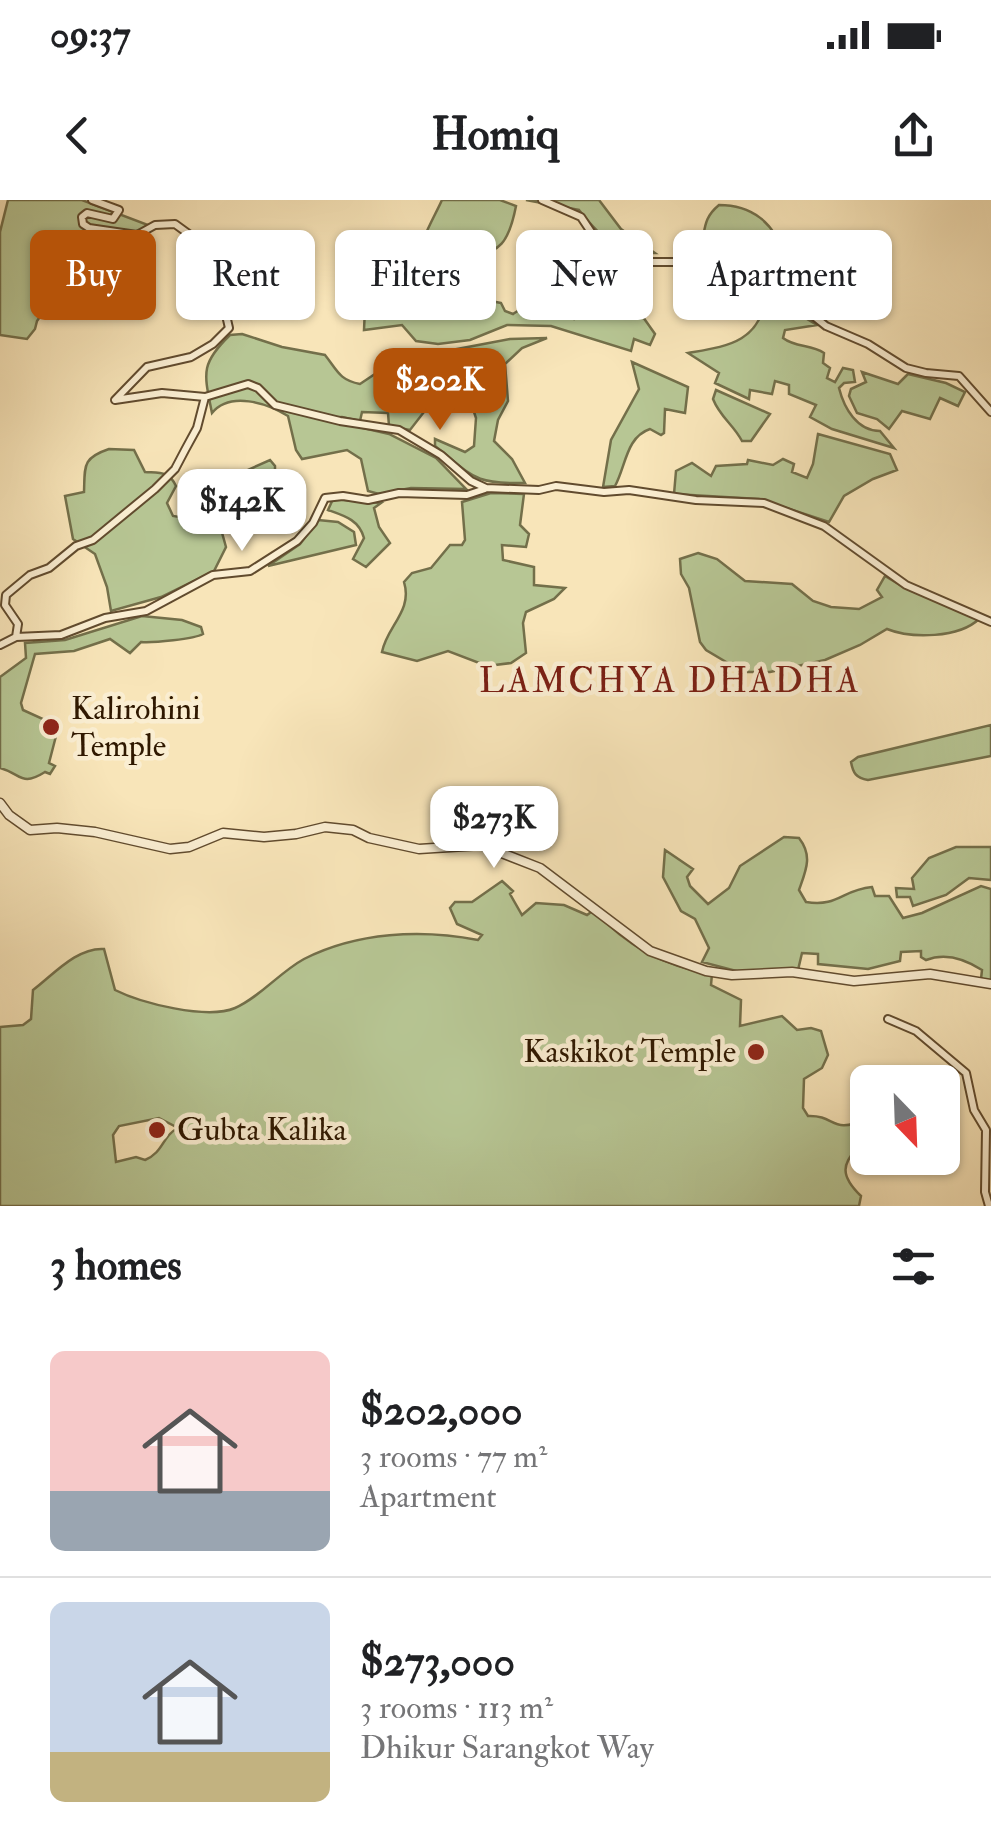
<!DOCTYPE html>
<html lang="en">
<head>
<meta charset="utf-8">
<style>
	:root { --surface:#fff; --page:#f6f6f6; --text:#202124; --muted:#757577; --line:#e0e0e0; --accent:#b45309 }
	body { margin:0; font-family:"IM FELL Double Pica",serif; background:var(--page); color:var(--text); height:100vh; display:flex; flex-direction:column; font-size:38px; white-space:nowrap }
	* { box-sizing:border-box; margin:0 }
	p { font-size:32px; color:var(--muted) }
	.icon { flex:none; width:55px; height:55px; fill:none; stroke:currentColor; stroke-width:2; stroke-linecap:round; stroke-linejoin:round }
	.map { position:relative; height:1006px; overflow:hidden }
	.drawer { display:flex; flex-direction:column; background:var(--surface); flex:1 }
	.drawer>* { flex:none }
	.top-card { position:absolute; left:30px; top:30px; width:932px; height:90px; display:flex; gap:20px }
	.needle { width:65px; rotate:157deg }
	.fabs { position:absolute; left:850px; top:865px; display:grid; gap:20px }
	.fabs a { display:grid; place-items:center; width:110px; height:110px; border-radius:15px; background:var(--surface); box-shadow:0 2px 8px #0004; font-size:50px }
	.price { position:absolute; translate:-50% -85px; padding:0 22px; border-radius:20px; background:#fff; color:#222; font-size:32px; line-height:65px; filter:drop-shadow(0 2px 5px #0008) }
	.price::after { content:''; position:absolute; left:50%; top:60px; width:30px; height:22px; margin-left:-15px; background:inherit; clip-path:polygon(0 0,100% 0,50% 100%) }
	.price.current { background:var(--accent); color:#fff }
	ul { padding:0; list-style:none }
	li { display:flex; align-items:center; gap:30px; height:250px; padding:0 50px }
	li+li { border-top:2px solid var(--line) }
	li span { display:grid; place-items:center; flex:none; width:280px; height:200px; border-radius:15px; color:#555 }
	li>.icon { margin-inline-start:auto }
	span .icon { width:120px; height:120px; fill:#fffc; stroke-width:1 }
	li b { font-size:42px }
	h2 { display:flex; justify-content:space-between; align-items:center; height:120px; padding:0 50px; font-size:42px }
	.pill { padding:0 35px; border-radius:15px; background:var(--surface); box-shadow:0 2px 8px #0004; font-size:35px; line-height:90px }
	.pill.current { background:var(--accent); color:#fff }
	.status { display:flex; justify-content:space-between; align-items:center; height:70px; padding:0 50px; background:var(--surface); direction:ltr }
	.status svg { height:28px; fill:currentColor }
	header { display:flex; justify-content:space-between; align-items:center; height:130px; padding:0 50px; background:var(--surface); font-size:45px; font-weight:700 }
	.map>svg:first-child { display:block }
</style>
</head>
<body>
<div class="status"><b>09:37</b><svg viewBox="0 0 49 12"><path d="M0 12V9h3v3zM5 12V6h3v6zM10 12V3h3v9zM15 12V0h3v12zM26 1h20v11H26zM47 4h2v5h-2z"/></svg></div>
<header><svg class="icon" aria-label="back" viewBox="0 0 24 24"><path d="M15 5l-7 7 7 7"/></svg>Homiq<svg class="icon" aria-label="share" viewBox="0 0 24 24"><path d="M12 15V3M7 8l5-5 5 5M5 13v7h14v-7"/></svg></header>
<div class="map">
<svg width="991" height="1006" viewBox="0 0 991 1006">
	<rect width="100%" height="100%" fill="#f8e5b9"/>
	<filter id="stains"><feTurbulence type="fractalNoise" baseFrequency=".002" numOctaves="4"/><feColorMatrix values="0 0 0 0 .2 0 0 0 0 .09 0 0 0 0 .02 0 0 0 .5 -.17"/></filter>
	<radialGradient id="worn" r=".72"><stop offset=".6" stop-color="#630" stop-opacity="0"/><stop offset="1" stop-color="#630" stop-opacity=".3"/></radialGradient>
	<!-- green -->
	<path fill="#b7c694" stroke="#736f4a" stroke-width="2.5" fill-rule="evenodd" d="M8,0H82L148,25L146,35L132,40L87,33L82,56L37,121L35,129L27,139L0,135V32Z
		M442,0H500L516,6C503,73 481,38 446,74L449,98C466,103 483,98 501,103L505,111L513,114C531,100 555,113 574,119L580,111L575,106L543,100L540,93L548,76L544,63L548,58L576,56L594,46L619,69L638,75L630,88L638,110L655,134L650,145L634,139L631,151L551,126L507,125L470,140L438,144L416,141L402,125L364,130L365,108C378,95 394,94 411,99L428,90C424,82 419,76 418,68C416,46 434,18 442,0Z
		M526,0H599L621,29L655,53C617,54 602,39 579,10Z
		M719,5C750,5 776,22 782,55C784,67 783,74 788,86L700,50C706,30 702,19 719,5Z
		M767,95L817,125L785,130L783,138C796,148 811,144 824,153L823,163L830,168L827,178L835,182L843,168L853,170L855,182L844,183L839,188C844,208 857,231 880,231L894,248L832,229L810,217L816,205L789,194V185L775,181L772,194L750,190L749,199L715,183L719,173L688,153C728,146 759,143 767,95Z
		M242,134L282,147L325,155C337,170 339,180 360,184L381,170L393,168L416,175L428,173L452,150L510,139L547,138L522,148L505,164L508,201L498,220L494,241L512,259L525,283C473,284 474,277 435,246V239L465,252L474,246L476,218L472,206C483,191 492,181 484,163L467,162L451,171L452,176L410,230L389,226L388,213L362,212L360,221L342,217L320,218L389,234L436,258L466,289L411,288L379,294L368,291L361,259L347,250L302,259L296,250L288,216C267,203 230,191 212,213C204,173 200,164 230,135Z
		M632,162L688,187L685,213L665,209L664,233L661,235L650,229C626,237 626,266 615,286L603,287L611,240L639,189Z
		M862,172L898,184L908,174L946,183L965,192L958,206L940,198L930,219L902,211L889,229L877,219L857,213L849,196L851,189L866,182Z
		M716,190L770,214L751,241H742C733,224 720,217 713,199Z
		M818,234L890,254L897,270L873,279L844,296L829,322L759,299L674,294L676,271L692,263L711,276L716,266L747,264L748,260L773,265L783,259L794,264L792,272L807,278L813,264Z
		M109,249L134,250L145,272C160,273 169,271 176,286L167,303L173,316L185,318L200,311L212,286L270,260L275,266V278L246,300L221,329L226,347L214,371L161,397L111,411L107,387L95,354L73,339L65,296L84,292C85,266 82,258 109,249Z
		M491,293L524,294L520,325L529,334L526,347L502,345L503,360L534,367V385L565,388L554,399L526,412L523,423L526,453L511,463L487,466L448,451L417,461L382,452C387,426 413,411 404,382L412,373L431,368L450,345H462L465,340L462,302Z
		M333,299L381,303L374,308L379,327L390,343L366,367L353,359L364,338C359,320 345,316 328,310Z
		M318,320L338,322L354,332L356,345L268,366L300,344Z
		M698,353L717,359L745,381L792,384L813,401L831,407L859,409L882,397L877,390L885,376L905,388L979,419C959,438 912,439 887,429L860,445L825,460L770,472H743L706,450L700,442L689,388L681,374L680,359Z
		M142,416L182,420L201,427L203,434C194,439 153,443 141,442L130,453L110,439L74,451L35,454L21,503L23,510L54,524L56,536L49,563L55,566L50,574L45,572C21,587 22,574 0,568V477L26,458L25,443L65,440Z
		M991,525V556L868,580C856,578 853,573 851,562L858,557Z
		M784,637L799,638C813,656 806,670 799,690L806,702C839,707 841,690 872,687L875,696H889L903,718L922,713L981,686L991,689V781L981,779L982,770C965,759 946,752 926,760L921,757V751L901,752L900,761L868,769L818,764V754L802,753L798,770L740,772L702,762L709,748L695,719L681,711L663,677L665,650L693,669L687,677L690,686L708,704L729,688L740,666Z
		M956,647H991V680L969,678L946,695L913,706L910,697H897L896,688L914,689L912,678L929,658Z
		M502,681L513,691L510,694L522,715L536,703L564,705L587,715L594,710C625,745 665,767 712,774L711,785L741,800L740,826L782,816L797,830L811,828L821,831L828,855L822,868L804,879L803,908L808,916C837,915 830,935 867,919C867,956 823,959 861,996L859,1006H0V827L23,825L31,819L33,790C53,775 77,747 104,749L115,790C141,803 207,820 235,808C260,797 280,772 304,759C357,732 421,729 478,740L482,735L457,724L450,708L455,702H472ZM159,918L178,928C162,936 164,952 145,960L136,957L116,962L113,935L119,926Z"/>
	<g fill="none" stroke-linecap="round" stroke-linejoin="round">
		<defs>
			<path id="minor" d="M92,0L119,10L113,19L87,13L82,17L83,24L89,28L137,35L155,25L175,24L219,56L221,94L229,128L213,144L191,157L147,167L115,200L162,193L205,197L248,184L258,188L275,205L340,221L399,230L441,255L471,281L486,288L539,290L556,286L604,292L629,290L696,300L764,303L824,326L906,385L991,422
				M542,0L581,17L601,47L625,62H695L760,78L772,92L801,106L826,126L868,144L906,168L926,173L959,176L991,212
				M16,437L18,424L5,405L6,395L30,375L49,368L76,346L93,340L155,289L175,269L185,250L197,228L205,197
				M0,445L16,437L61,435L105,418L146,411L213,375L250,371L297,341L313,323L325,298L343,296L368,300L399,293L467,295L485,289
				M888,819L916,831L966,873L974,910L986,930L985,992L989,1006"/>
			<path id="tertiary" d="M0,603L9,615L30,630L57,628L95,632L170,649L189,647L223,633L264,637L296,634L325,627L353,630L369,638L419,649L481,645L540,668L650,751L706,771L732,775L792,772L854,781L930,774L991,784"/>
		</defs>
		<!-- minor casing -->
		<use href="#minor" stroke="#614b2e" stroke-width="10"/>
		<!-- tertiary casing -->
		<use href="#tertiary" stroke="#614b2e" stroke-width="11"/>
		<!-- minor -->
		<use href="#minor" stroke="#faeed2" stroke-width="6"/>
		<!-- tertiary -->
		<use href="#tertiary" stroke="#faeed2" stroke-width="8"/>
	</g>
	<!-- markers -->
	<g fill="#8f2418" stroke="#faeed2" stroke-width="4">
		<circle cx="51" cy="527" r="10"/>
		<circle cx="756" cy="852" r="10"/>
		<circle cx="157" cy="930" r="10"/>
	</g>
	<g text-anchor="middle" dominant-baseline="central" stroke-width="9" stroke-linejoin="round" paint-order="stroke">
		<!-- poi labels -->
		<g font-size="32" fill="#2f1800" stroke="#faeed2" text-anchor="start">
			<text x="71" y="509">Kalirohini<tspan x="71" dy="37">Temple</tspan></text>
			<text x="736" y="852" text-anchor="end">Kaskikot Temple</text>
			<text x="177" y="930">Gubta Kalika</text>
		</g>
		<!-- neighbourhood labels -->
		<g font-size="35" letter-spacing="2.5" fill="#7a1f14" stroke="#faeed2">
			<text x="670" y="481">LAMCHYA DHADHA</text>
		</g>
	</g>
	<rect width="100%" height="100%" filter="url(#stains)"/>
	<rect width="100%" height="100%" fill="url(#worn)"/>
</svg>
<div class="fabs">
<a><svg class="needle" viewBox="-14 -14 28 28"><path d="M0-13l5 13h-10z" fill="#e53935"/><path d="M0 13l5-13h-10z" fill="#757577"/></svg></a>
</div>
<b class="price current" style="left:440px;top:233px">$202K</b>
<b class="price" style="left:242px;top:354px">$142K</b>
<b class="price" style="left:494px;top:671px">$273K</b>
<div class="top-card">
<a class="pill current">Buy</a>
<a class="pill">Rent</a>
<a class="pill">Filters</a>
<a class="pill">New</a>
<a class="pill">Apartment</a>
</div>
</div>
<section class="drawer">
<h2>3 homes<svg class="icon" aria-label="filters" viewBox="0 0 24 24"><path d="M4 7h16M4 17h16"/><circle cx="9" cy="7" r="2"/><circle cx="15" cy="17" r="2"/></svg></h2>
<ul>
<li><span style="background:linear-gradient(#f6c9c9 70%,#9aa5b1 0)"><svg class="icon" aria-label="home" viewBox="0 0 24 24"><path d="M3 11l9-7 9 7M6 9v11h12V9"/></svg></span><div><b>$202,000</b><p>3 rooms · 77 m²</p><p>Apartment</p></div></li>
<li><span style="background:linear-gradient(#c9d6e8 75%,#c2b280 0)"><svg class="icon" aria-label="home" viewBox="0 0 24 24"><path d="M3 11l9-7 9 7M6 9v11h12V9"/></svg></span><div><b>$273,000</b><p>3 rooms · 113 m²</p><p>Dhikur Sarangkot Way</p></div></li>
</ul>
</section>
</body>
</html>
